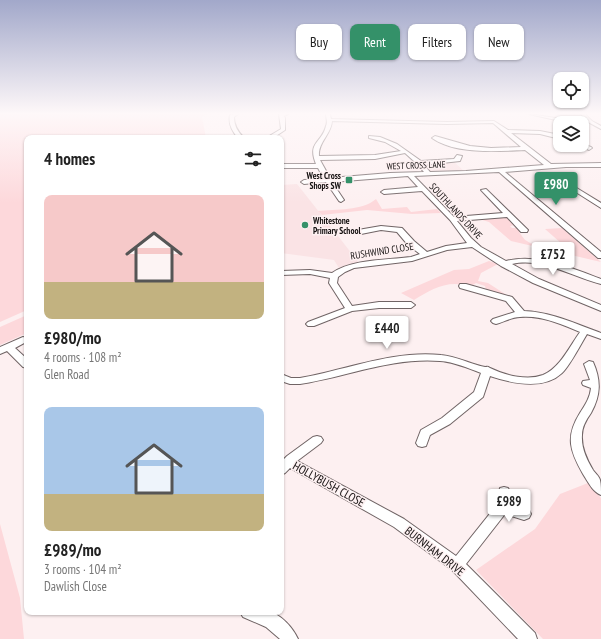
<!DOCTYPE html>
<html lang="en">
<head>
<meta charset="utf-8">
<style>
	:root { --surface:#fff; --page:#f2f2f2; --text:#222; --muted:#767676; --accent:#349169 }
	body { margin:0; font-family:"PT Sans Narrow",sans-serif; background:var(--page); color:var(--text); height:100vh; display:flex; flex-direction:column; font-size:15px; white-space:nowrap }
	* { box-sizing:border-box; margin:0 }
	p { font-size:13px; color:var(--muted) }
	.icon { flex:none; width:22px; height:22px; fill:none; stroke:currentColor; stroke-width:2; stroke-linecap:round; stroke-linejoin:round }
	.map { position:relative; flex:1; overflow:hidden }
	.drawer { position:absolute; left:24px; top:135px; width:260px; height:480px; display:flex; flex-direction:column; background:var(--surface); border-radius:8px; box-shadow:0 1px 3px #0004 }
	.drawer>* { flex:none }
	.hud { position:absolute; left:296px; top:24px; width:245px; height:36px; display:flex; gap:8px }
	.buttons { position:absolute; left:553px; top:72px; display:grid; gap:8px }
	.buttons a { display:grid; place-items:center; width:36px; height:36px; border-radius:8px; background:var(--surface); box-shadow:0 1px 3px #0004; font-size:20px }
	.price { position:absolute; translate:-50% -34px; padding:0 9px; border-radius:4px; background:#fff; color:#222; font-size:13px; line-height:26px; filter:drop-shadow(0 1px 2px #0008) }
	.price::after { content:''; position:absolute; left:50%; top:24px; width:12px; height:9px; margin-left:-6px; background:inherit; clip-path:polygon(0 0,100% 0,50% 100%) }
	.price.on { background:var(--accent); color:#fff }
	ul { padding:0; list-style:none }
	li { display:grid; align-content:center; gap:8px; height:212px; padding:0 20px }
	li span { display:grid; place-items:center; height:124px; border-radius:8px; color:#555 }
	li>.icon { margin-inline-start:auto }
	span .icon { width:72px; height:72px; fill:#fffc; stroke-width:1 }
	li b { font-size:17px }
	h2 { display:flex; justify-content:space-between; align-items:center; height:48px; padding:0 20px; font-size:17px }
	.pill { padding:0 14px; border-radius:8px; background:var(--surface); box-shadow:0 1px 3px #0004; font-size:14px; line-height:36px }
	.pill.on { background:var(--accent); color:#fff }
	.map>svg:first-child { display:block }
</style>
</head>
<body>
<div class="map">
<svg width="601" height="639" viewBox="0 0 601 639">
	<rect width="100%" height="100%" fill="#fdf0f1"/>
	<!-- built -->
	<path fill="#fae3e5" d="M454,162L465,172H430L424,164Z
		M297,184L338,236L359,263L350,264L339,268L334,260L281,253V185Z"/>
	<!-- green -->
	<path fill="#fdd8db" d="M0,114H209L202,117L206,138H27V310L0,322Z
		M376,199L382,209L407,207L411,212L437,209L441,213L412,214L367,210L322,215L318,211C336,209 362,211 376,199Z
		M501,216L509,218L515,225L510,226L512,228H518L523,231L519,232C522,235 523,239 527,241C536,248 551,247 562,244L545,229L562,228L601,262L511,241L489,222L479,219Z
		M489,261L498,264L481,273L478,281L488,283L505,294V296L486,290L485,286L476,283L473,285L464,283L463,285C445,281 429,291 414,300L401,293L454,270L469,269Z
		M27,315V333L0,345V327Z
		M588,483L601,498V639H543L476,570L535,529L560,494Z
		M0,524L20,598L24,639H0Z"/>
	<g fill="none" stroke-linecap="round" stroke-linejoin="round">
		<defs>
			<path id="minor" d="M233,114H238L234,117C234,126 238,132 244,138H238C232,131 228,124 230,115Z
				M279,114H288L284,116L285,118V130L273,138H266L281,129Z
				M326,114H330L331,119L447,122L494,121L508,130L540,131L560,135V139L540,134L511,133L551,164L601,163V167H566L505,172L601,252V258H598L499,172L414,176L454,217L503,213L481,190L486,189L528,230L527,232H521L507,217L457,221L471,238L481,247L506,261C538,253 571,268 601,279V284C572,277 543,257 512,264L539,279L601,305V311L533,283L501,266L472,247L447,250L412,261L354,268L345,272L338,277L337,283L352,306L379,302H411L415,305L411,308H379L352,311L314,326H308L306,324L308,322L345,308L329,283L330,278L310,274L281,275V271L310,270L332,273C352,259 387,260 411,257L420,254L408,245L397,232L381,230L361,234H358V230L381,226L402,228L414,241L427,252L446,246L467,243L450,220L422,191L384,194L381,192L384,190L418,187L408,176L332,182L344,200L341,202L339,201L326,182L304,184L301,182L304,180L324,179L318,168H281V164H316C307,142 322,143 326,126C328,122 326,118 326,114ZM332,121L447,124L493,123L521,147L491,148L470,146L435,136L432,138C456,155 498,151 525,150L544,165L466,171L430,172L424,165L460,161L462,156L457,155L454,159L421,161L397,144L380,137L369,136V138L385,142L401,151L375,155L319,156C318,142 331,135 332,121ZM405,153L416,163L424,172L390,173L330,178L320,160L375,159Z
				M529,114L556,118L585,119L581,114H585L592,121L601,126V129L588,122L556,120Z
				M582,144L591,147L592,148L589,150L578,145H582Z
				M571,187H575L601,203V208L571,189Z
				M460,284H466L512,297L524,311C551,312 576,324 601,333V339L587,334C581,344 569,367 562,373C543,391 511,383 490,376L483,397L450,424L430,435L426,446L422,447L418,446L416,443L421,430L442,418L474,392L481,373C468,368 454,362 440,361C392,357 346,377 300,384H290L281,381V374L291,378H300C346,370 393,350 441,355C456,356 470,364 485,367C488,367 487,366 490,368C504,375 527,381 543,375C560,368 570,346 580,332C561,324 541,315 520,317C512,317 504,322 496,324L493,323L491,321L493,319L515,312L506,301L460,288L459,286Z
				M23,337L26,338V342L15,348L27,359V368L23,367L7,351L0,354V347Z
				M589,361L593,362C601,380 601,395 591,413C586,420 582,427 582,435C581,448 587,460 593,470C595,473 599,476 600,480C601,484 601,491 601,495C593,492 588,482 583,474C570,451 565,437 580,413C585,405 590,398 591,388L583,385L582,383L583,381L590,380L584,364Z
				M317,436L321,437L323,440L321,443L297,461L404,519L456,556L496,506L500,488L504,487L508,488L510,492L509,504L529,510L531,514L529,518L524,520L505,514L466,564L535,633L537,639H518L452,570L394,527L290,468L285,473L281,475V462L287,456L313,437Z
				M240,612C249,612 260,610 269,612C281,614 293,628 298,639H280L266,627L243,617Z"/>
		</defs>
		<!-- minor casing -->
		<use href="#minor" stroke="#706465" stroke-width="2"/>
		<!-- minor -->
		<use href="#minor" fill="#fff" fill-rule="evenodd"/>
	</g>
	<!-- sky -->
	<linearGradient id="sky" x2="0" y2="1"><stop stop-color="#a2a8ca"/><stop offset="0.56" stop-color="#fef8f9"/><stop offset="1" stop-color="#fef8f9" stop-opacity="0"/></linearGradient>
	<rect width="601" height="203" fill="url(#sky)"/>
	<!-- markers -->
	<g fill="#349169" stroke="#fdf0f1" stroke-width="1.5">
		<rect x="345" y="176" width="8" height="8" rx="2"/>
		<circle cx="305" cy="225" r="4"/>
	</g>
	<g text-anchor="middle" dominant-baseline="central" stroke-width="3" stroke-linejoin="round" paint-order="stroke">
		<!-- far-street labels -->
		<g font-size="9" fill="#161212" stroke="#fdf0f1">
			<text transform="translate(416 165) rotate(-2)">WEST CROSS LANE</text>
		</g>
		<!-- far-poi labels -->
		<g font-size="9" font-weight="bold" fill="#161212" stroke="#fdf0f1" text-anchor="end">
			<text x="341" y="175">West Cross<tspan x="341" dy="10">Shops SW</tspan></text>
			<text x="313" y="220" text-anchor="start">Whitestone<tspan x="313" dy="10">Primary School</tspan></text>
		</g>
		<!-- street labels -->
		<g font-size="10" fill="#161212" stroke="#fdf0f1">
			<text transform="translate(456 211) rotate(47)">SOUTHLANDS DRIVE</text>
			<text transform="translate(382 251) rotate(-9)">RUSHWIND CLOSE</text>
		</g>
		<!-- near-street labels -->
		<g font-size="12" fill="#161212" stroke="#fdf0f1">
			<text transform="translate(329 484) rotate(29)">HOLLYBUSH CLOSE</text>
			<text transform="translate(435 551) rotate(38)">BURNHAM DRIVE</text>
		</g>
	</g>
</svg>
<div class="buttons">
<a><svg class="icon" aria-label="locate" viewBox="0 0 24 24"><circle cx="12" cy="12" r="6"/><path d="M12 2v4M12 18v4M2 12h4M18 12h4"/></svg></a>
<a><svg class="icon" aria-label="layers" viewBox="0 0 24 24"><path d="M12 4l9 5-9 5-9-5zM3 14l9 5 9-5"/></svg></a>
</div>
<b class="price on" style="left:556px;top:206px">£980</b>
<b class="price" style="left:553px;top:276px">£752</b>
<b class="price" style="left:387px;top:350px">£440</b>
<b class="price" style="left:509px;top:523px">£989</b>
<div class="hud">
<a class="pill">Buy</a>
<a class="pill on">Rent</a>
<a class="pill">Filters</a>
<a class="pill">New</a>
</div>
<section class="drawer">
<h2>4 homes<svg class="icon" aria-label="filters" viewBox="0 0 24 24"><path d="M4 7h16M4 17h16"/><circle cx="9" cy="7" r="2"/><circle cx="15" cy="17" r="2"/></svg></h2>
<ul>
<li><span style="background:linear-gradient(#f6c9c9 70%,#c2b280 0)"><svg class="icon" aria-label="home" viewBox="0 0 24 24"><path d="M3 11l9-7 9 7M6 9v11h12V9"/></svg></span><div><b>£980/mo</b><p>4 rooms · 108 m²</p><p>Glen Road</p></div></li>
<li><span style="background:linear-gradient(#a9c7e8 70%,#c2b280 0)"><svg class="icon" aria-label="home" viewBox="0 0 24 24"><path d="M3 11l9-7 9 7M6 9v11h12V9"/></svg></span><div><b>£989/mo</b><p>3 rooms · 104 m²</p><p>Dawlish Close</p></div></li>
</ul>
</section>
</div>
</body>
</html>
